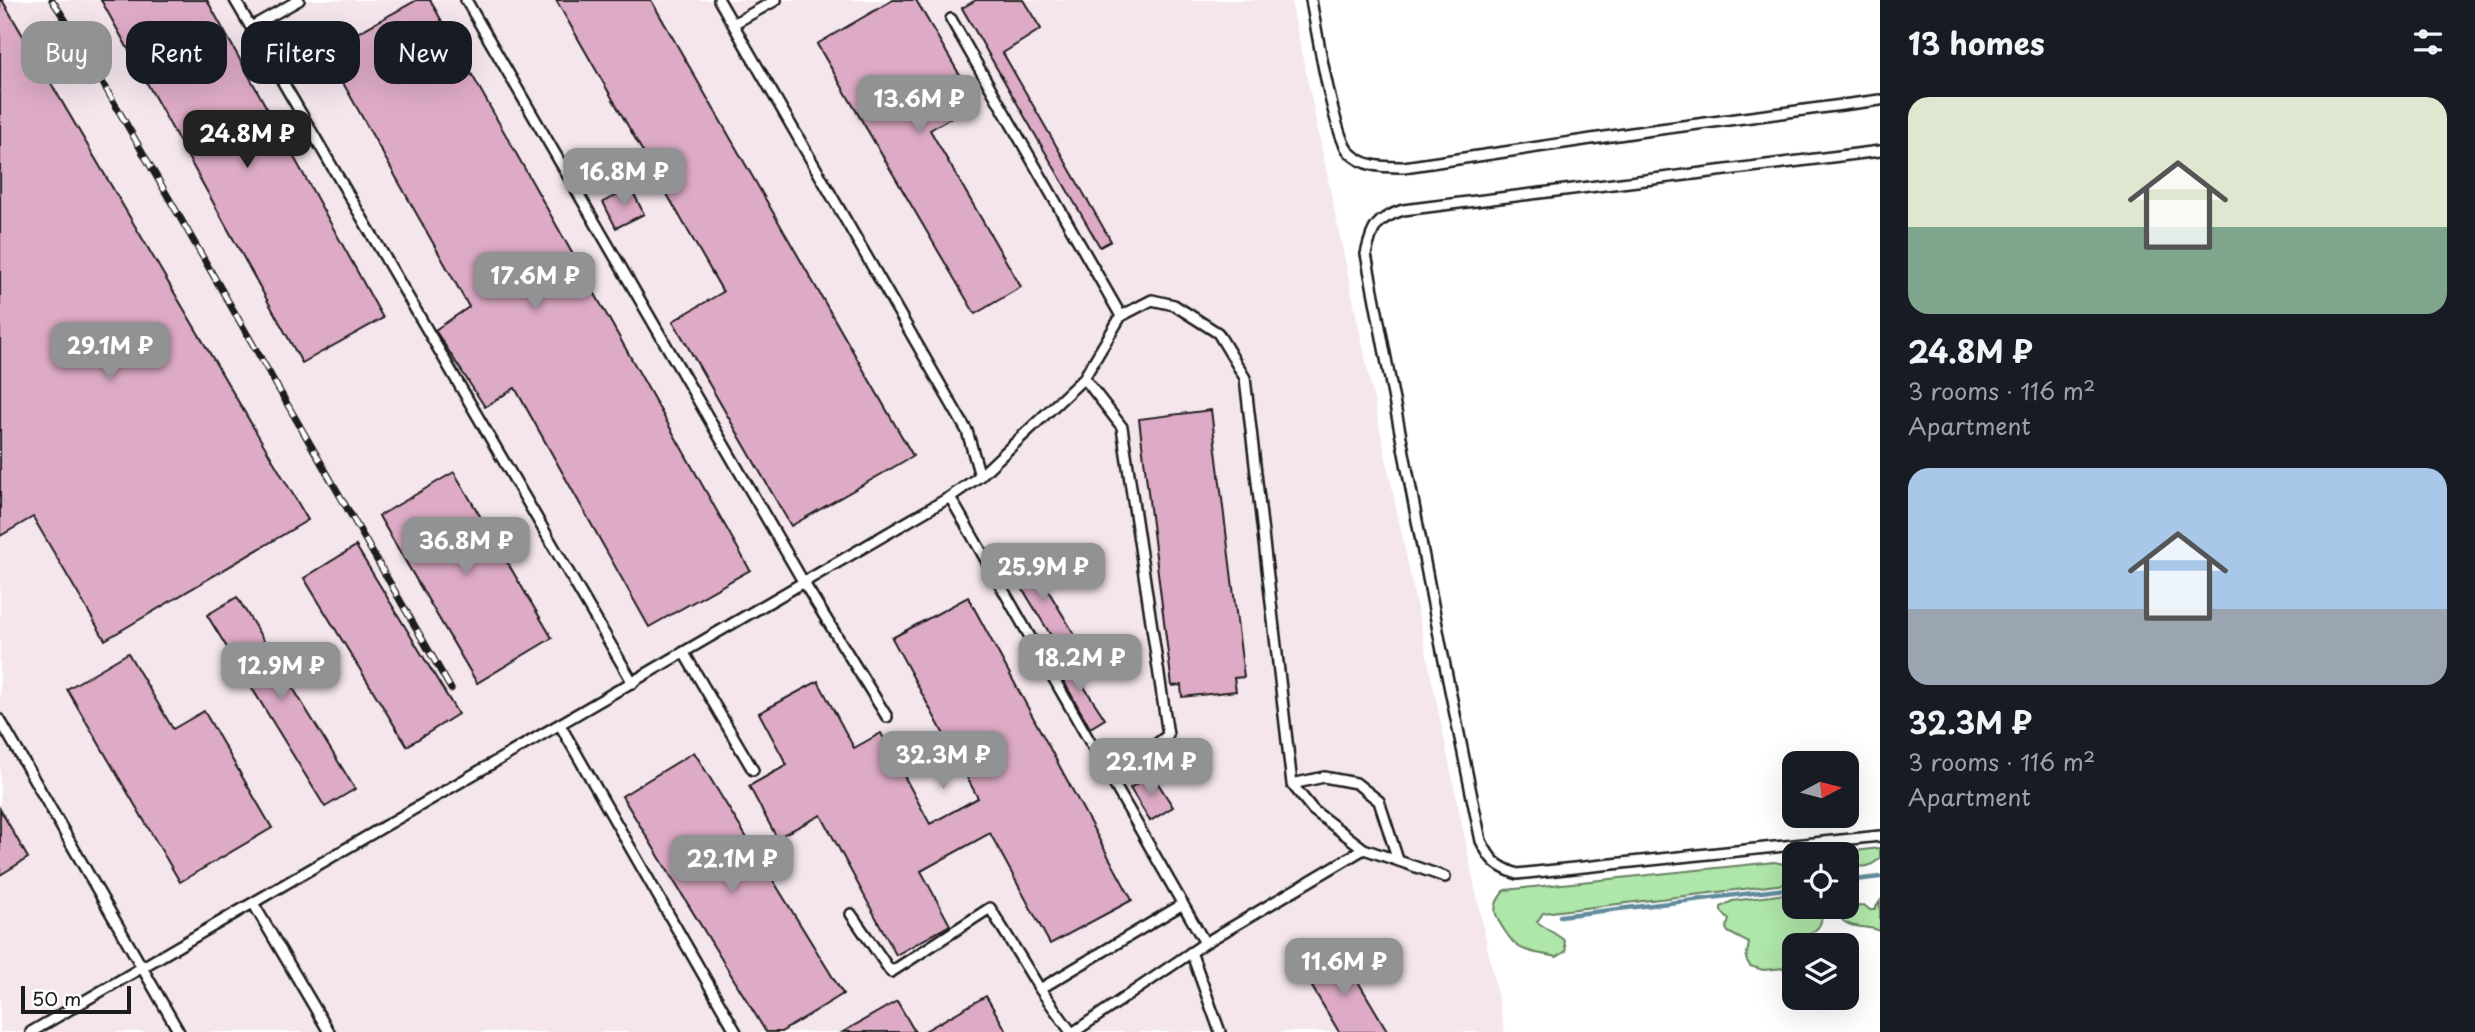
<!DOCTYPE html>
<html lang="en">
<head>
<meta charset="utf-8">
<style>
	:root { --surface:#171b24; --page:#242831; --text:#f1f3f6; --muted:#9ea1a6; --accent:#919294 }
	body { margin:0; font-family:"Playpen Sans",sans-serif; background:var(--page); color:var(--text); height:100vh; display:flex; flex-direction:column; font-size:26px; white-space:nowrap }
	* { box-sizing:border-box; margin:0 }
	p { font-size:23px; color:var(--muted) }
	.icon { flex:none; width:38px; height:38px; fill:none; stroke:currentColor; stroke-width:2; stroke-linecap:round; stroke-linejoin:round }
	.map { position:relative; flex:1; overflow:hidden }
	.side { display:flex; flex-direction:column; background:var(--surface); width:595px }
	.side>* { flex:none }
	.top-card { position:absolute; left:21px; top:21px; width:665px; height:63px; display:flex; gap:14px }
	.needle { width:46px; rotate:83deg }
	.controls { position:absolute; left:1782px; top:751px; display:grid; gap:14px }
	.controls a { display:grid; place-items:center; width:77px; height:77px; border-radius:14px; background:var(--surface); box-shadow:0 7px 28px #0002; font-size:35px }
	.scale { position:absolute; left:21px; bottom:18px; width:110px; box-sizing:border-box; padding-left:7px; border:4px solid #1c1c1c; border-top:0; font-size:19px; line-height:24px; white-space:nowrap; color:#1c1c1c; -webkit-text-stroke:5px #fff; paint-order:stroke }
	.price { position:absolute; translate:-50% -60px; padding:0 16px; border-radius:14px; background:var(--accent); color:#fff; font-size:23px; line-height:46px; filter:drop-shadow(0 2px 4px #0008) }
	.price::after { content:''; position:absolute; left:50%; top:42px; width:21px; height:16px; margin-left:-10px; background:inherit; clip-path:polygon(0 0,100% 0,50% 100%) }
	.price.active { background:#222; color:#fff }
	ul { padding:0; list-style:none }
	li { display:grid; align-content:center; gap:14px; height:371px; padding:0 28px }
	li span { display:grid; place-items:center; height:217px; border-radius:21px; color:#555 }
	li>.icon { margin-inline-start:auto }
	span .icon { width:126px; height:126px; fill:#fffc; stroke-width:1 }
	li b { font-size:30px }
	h2 { display:flex; justify-content:space-between; align-items:center; height:84px; padding:0 28px; font-size:30px }
	.pill { padding:0 24px; border-radius:21px; background:var(--surface); box-shadow:0 7px 28px #0002; font-size:24px; line-height:63px }
	.pill.active { background:var(--accent); color:#fff }
	main { display:flex; flex:1; min-height:0 }
	.map>svg:first-child { display:block }
</style>
</head>
<body>
<main>
<div class="map">
<svg width="1880" height="1032" viewBox="0 0 1880 1032">
	<rect width="100%" height="100%" fill="#fff"/>
	<filter id="ink" filterUnits="userSpaceOnUse"><feTurbulence type="fractalNoise" baseFrequency=".0143" numOctaves="2"/><feDisplacementMap in="SourceGraphic" scale="14" xChannelSelector="R" yChannelSelector="G"/><feConvolveMatrix kernelMatrix="1 2 1 2 8 2 1 2 1" color-interpolation-filters="sRGB"/></filter>
	<g filter="url(#ink)">
		<!-- built -->
		<path fill="#f5e6ee" d="M0,0H1291L1505,1032H0Z"/>
		<!-- green -->
		<path fill="#afe6a9" stroke="#668162" stroke-width="2" d="M1880,848V858C1869,869 1860,868 1846,863V854H1844L1847,852Z
			M1774,862L1794,866V877L1785,884L1543,913L1537,922L1564,940L1566,951L1557,957C1546,954 1534,954 1523,949C1515,946 1512,941 1507,934C1495,917 1489,907 1505,890Z
			M1794,893V906L1823,907C1822,935 1813,929 1794,943L1793,957L1785,968L1763,970L1750,966L1746,959L1749,943L1728,932L1726,928L1729,920L1721,911V907L1732,901Z
			M1880,901V931C1867,925 1852,930 1841,919V915L1852,908L1864,905L1870,910H1874Z"/>
		<g fill="none" stroke-linecap="round" stroke-linejoin="round">
			<!-- stream -->
			<path stroke="#628c9d" stroke-width="4.5" d="M1846,881L1880,877
				M1560,916L1794,888"/>
		</g>
		<!-- building -->
		<path fill="#deabc6" stroke="#1c1c1c" stroke-width="2" d="M0,0H2L308,520L105,640L33,517L0,536Z
			M101,0H207L383,318L302,363Z
			M417,0H430L750,570L649,627L515,388L485,407L435,330L469,307L325,51Z
			M556,0H651L913,456L791,526L673,321L723,292Z
			M893,0H916L976,103L930,130L1021,287L975,314L817,44Z
			M976,0H1023L1041,29L1003,53L1111,241L1100,247L962,8Z
			M631,188L644,214L616,228L603,202Z
			M1211,410L1244,677L1234,678L1236,691L1182,697L1181,685L1172,686L1139,419Z
			M454,472L552,638L477,683L379,516Z
			M356,546L458,714L407,746L304,578Z
			M1026,554L1079,642L1061,652L1008,565Z
			M237,597L355,789L325,807L207,615Z
			M968,597L1132,900L1050,944L990,833L921,871L950,925L896,955L821,815L777,838L749,786L787,765L759,713L818,681L854,748L881,733L930,824L978,798L892,638Z
			M128,653L173,729L204,711L272,828L180,882L67,689Z
			M1066,659L1105,719L1090,728L1055,666Z
			M694,752L843,994L781,1032H766L622,796Z
			M1152,774L1173,807L1150,821L1130,788Z
			M0,809L28,858L0,875Z
			M1341,953L1388,1032H1339L1305,975Z
			M986,996L1007,1032H923Z
			M897,1001L915,1032H843Z"/>
		<g fill="none" stroke-linecap="round" stroke-linejoin="round">
			<defs>
				<path id="service" d="M235,0L633,683
					M466,0L804,583L887,717
					M719,0L967,431L980,476
					M1311,0C1316,28 1334,136 1349,152C1365,168 1383,167 1404,167L1645,131L1880,100
					M951,19L1121,316
					M733,24L776,0
					M251,27L299,0
					M1880,151L1403,210C1376,219 1372,227 1366,254L1441,646L1481,841C1491,861 1496,866 1517,874L1880,836
					M1084,378L1122,427L1168,735L1111,779
					M950,497L1205,943L1364,849L1445,877
					M684,653L753,770
					M0,720L179,1032
					M560,725L736,1032
					M1292,784L1324,777L1356,783L1379,801L1398,860
					M253,903L329,1032
					M851,914L891,972L990,908L1040,989L1071,1032
					M1191,952L1220,1032
					M1040,989L1183,904
					M31,1032L950,497L980,476L1084,378L1121,316L1152,300L1174,305L1218,333L1245,378L1292,784L1313,810L1364,849
					M1074,1032L1205,943"/>
			</defs>
			<!-- service casing -->
			<use href="#service" stroke="#1c1c1c" stroke-width="14"/>
			<!-- service -->
			<use href="#service" stroke="#fff" stroke-width="9"/>
			<defs>
				<path id="rail" d="M52,0L74,33L451,689"/>
			</defs>
			<!-- rail casing -->
			<use href="#rail" stroke="#1c1c1c" stroke-width="7"/>
			<!-- rail -->
			<use href="#rail" stroke="#fff" stroke-width="4.5" stroke-dasharray="13" stroke-linecap="butt"/>
		</g>
	</g>
</svg>
<div class="controls">
<a><svg class="needle" viewBox="-14 -14 28 28"><path d="M0-13l5 13h-10z" fill="#e53935"/><path d="M0 13l5-13h-10z" fill="#9ea1a6"/></svg></a>
<a><svg class="icon" aria-label="locate" viewBox="0 0 24 24"><circle cx="12" cy="12" r="6"/><path d="M12 2v4M12 18v4M2 12h4M18 12h4"/></svg></a>
<a><svg class="icon" aria-label="layers" viewBox="0 0 24 24"><path d="M12 4l9 5-9 5-9-5zM3 14l9 5 9-5"/></svg></a>
</div>
<div class="scale">50 m</div>
<b class="price" style="left:919px;top:135px">13.6M ₽</b>
<b class="price active" style="left:247px;top:170px">24.8M ₽</b>
<b class="price" style="left:624px;top:208px">16.8M ₽</b>
<b class="price" style="left:535px;top:312px">17.6M ₽</b>
<b class="price" style="left:110px;top:382px">29.1M ₽</b>
<b class="price" style="left:466px;top:577px">36.8M ₽</b>
<b class="price" style="left:1043px;top:603px">25.9M ₽</b>
<b class="price" style="left:1080px;top:694px">18.2M ₽</b>
<b class="price" style="left:281px;top:702px">12.9M ₽</b>
<b class="price" style="left:943px;top:791px">32.3M ₽</b>
<b class="price" style="left:1151px;top:798px">22.1M ₽</b>
<b class="price" style="left:732px;top:895px">22.1M ₽</b>
<b class="price" style="left:1344px;top:998px">11.6M ₽</b>
<div class="top-card">
<a class="pill active">Buy</a>
<a class="pill">Rent</a>
<a class="pill">Filters</a>
<a class="pill">New</a>
</div>
</div>
<section class="side">
<h2>13 homes<svg class="icon" aria-label="filters" viewBox="0 0 24 24"><path d="M4 7h16M4 17h16"/><circle cx="9" cy="7" r="2"/><circle cx="15" cy="17" r="2"/></svg></h2>
<ul>
<li><span style="background:linear-gradient(#dfe7d0 60%,#7fa58c 0)"><svg class="icon" aria-label="home" viewBox="0 0 24 24"><path d="M3 11l9-7 9 7M6 9v11h12V9"/></svg></span><div><b>24.8M ₽</b><p>3 rooms · 116 m²</p><p>Apartment</p></div></li>
<li><span style="background:linear-gradient(#a9c7e8 65%,#9aa5b1 0)"><svg class="icon" aria-label="home" viewBox="0 0 24 24"><path d="M3 11l9-7 9 7M6 9v11h12V9"/></svg></span><div><b>32.3M ₽</b><p>3 rooms · 116 m²</p><p>Apartment</p></div></li>
</ul>
</section>
</main>
</body>
</html>
